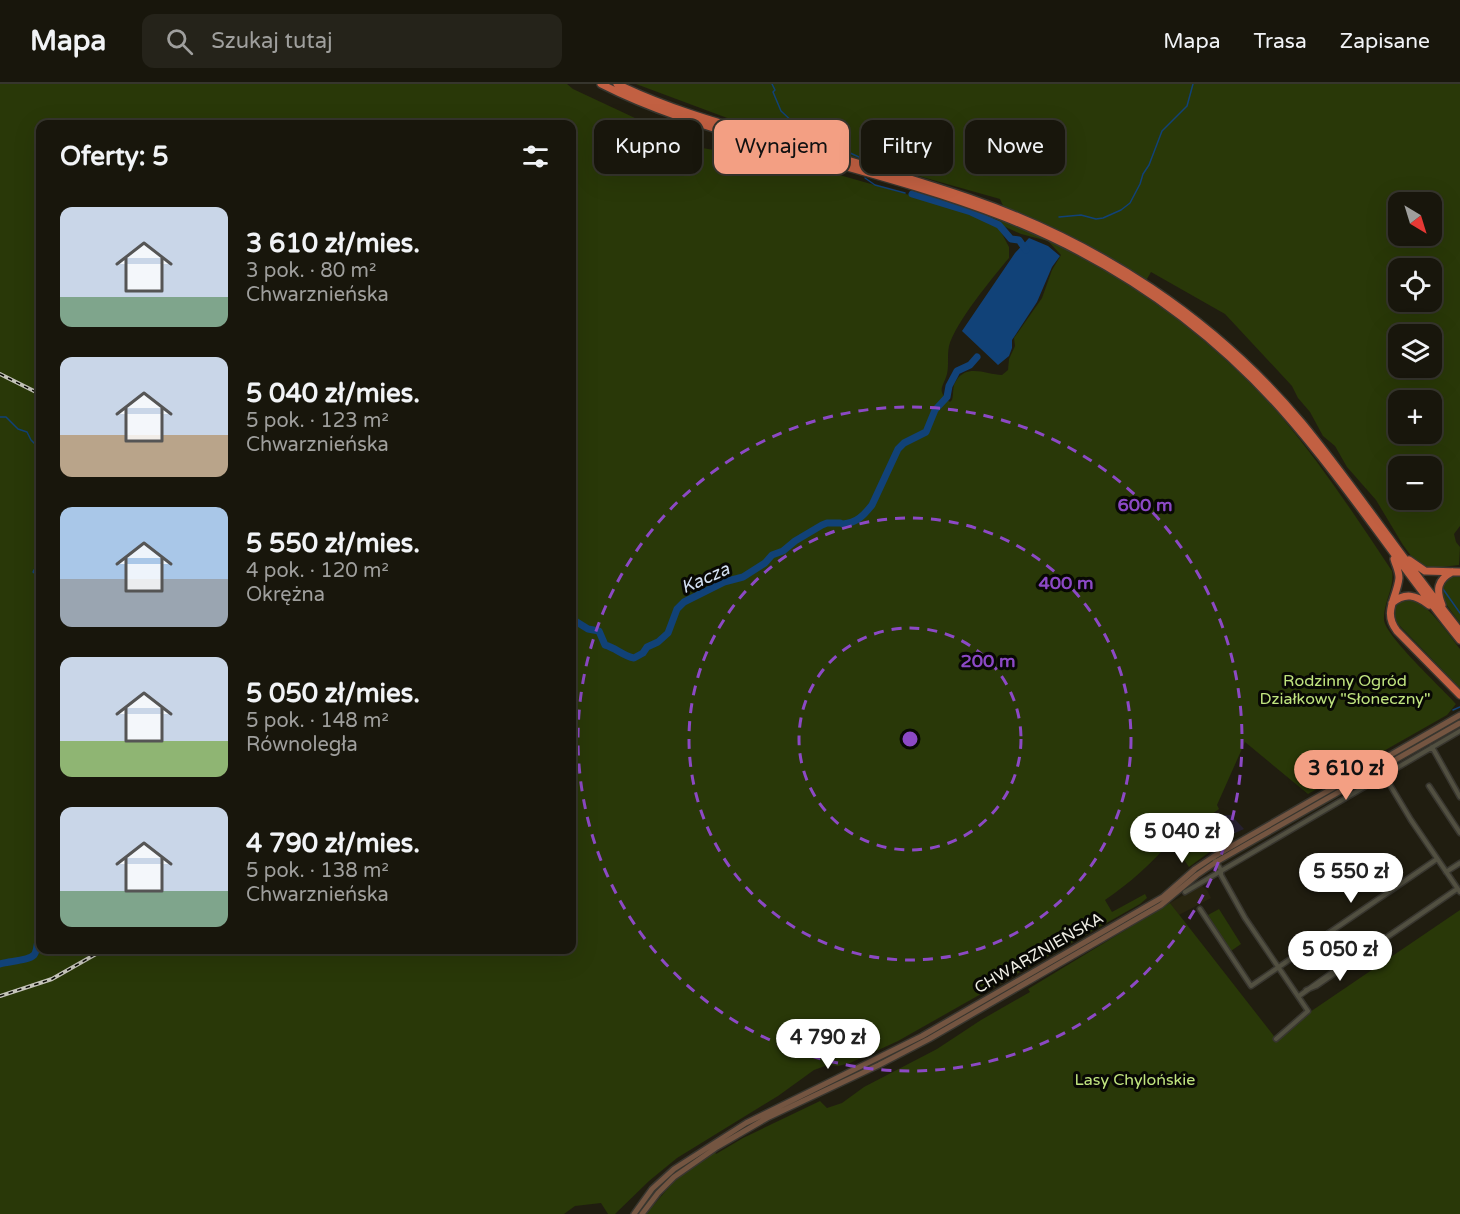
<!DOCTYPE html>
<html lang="pl">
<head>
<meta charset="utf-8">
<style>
	:root { --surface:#18160c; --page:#25231a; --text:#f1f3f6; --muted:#9f9f9d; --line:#36352d; --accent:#f39f83 }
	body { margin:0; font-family:"Varela Round",sans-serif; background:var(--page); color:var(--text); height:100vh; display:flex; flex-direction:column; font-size:22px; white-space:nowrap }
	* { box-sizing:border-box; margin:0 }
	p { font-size:20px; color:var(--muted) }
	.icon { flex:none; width:33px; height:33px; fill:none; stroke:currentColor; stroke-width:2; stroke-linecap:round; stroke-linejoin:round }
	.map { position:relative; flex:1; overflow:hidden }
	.details { position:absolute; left:36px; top:36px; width:540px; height:834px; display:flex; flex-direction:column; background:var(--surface); border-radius:12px; box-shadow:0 6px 24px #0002,0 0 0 2px var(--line) }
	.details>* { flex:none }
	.hud { position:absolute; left:594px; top:36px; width:570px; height:54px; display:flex; gap:12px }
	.needle { width:39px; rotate:142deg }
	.buttons { position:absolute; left:1388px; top:108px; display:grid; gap:12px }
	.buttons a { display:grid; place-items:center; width:54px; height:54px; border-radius:12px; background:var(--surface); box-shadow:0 6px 24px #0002,0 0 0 2px var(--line); font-size:30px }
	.price { position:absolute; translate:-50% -51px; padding:0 14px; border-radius:21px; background:#fff; color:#222; font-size:20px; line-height:39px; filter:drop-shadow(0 2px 3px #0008) }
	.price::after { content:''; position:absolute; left:50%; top:36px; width:18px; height:14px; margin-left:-9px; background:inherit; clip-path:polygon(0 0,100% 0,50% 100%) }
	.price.selected { background:var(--accent); color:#111 }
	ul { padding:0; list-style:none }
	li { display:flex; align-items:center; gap:18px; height:150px; padding:0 24px }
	li span { display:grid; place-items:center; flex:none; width:168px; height:120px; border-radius:12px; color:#555 }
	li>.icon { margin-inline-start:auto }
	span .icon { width:72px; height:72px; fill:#fffc; stroke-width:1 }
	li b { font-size:26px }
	h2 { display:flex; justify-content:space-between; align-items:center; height:72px; padding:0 24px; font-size:26px }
	.chip { padding:0 21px; border-radius:12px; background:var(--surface); box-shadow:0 6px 24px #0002,0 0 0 2px var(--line); font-size:21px; line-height:54px }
	.chip.selected { background:var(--accent); color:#111 }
	header { display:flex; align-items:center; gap:36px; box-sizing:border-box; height:84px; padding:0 30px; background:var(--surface); border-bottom:2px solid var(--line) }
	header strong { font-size:28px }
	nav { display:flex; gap:33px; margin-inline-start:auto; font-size:21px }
	.search { width:420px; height:54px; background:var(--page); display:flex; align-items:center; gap:15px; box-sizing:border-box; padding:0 21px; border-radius:12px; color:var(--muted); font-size:22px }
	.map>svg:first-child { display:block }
</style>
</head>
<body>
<header>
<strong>Mapa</strong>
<div class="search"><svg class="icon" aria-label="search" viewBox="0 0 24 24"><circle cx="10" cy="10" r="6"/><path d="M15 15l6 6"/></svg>Szukaj tutaj</div>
<nav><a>Mapa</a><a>Trasa</a><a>Zapisane</a></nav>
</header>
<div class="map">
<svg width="1460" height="1130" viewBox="0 0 1460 1130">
	<rect width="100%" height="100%" fill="#201d10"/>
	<!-- built -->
	<path fill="#282510" d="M1201,801L1207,806L1211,814L1179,831L1170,819Z"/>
	<!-- industrial -->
	<path fill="#272130" d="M1211,731H1231L1244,745L1213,759L1199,740Z"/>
	<!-- green -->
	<path fill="#293808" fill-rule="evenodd" d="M0,0H567L573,5L697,63L815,84L1011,140L1000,115L876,80L738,38L636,0H1460V442L1454,450L1456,458L1460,463L1459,481L1434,484L1422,483L1417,480L1403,461L1376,416L1347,383L1335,362L1323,352L1310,328L1298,314L1292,302L1225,230L1151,188L1140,207C1190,243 1239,284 1280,331C1321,380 1357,434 1392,487C1395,504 1383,519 1384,536C1386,553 1443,605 1456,620L1447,631L1308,710L1245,658L1217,721L1219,725L1198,740L1215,764L1189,783L1171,757C1151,780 1130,799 1105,816L1112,828L1145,810L1147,814L1140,820L898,957L850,979L838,982L828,981L814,986L778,1012L677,1074L649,1097L615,1130H608L601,1119L575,1122L564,1130H0ZM40,40H572V866H40ZM1398,118H1431V152H1398ZM999,140L1021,150L1048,157L1061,171L1052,186L1042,214L1014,254L1015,262L1009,275L1008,286L1002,291C987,291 967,279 956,297C952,302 954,310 952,316L950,318C936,306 943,304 947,290C949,281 947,271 949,262C955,239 993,193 1009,174V163L998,142ZM1398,184H1431V218H1398ZM1398,250H1431V284H1398ZM1398,316H1431V350H1398ZM1398,382H1431V416H1398Z
		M1453,491L1460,492V539L1440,512L1441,500Z
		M1406,515C1426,515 1448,550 1460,565V604L1396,538C1392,528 1394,518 1406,515Z
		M1170,819L1277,956L1307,930L1460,826V1130H646L675,1096L715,1067L716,1070L743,1054L820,1017L827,1024L842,1019L864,1003L937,965L981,936L1030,908L1028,905Z
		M1219,825L1241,860L1231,867L1208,831Z"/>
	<!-- water -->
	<path fill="#114278" d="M1029,154L1048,162L1060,172L1052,183L1037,218L1012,256V264L1009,272L998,281L962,247L1015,169Z"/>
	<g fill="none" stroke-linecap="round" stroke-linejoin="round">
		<!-- stream -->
		<path stroke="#114278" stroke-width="1.5" d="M772,0L775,6L773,8L781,27L796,41L809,48
			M809,50L861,74
			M865,94L875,101L905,109
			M1059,133L1081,131L1096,135L1103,134L1121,126L1130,119L1140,100L1143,90L1149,81L1162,47L1187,22L1193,0
			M0,333H6L18,345L27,348L31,356L40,365
			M40,475L33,488L40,494
			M1443,505L1460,529
			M1453,626L1460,623"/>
		<!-- river -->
		<path stroke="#114278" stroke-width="7" d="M912,110L971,128L999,141L1011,155L1019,156L1026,166
			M843,440C857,439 864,431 872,421L898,365L904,359L926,348L935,326L947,313L949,302L957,287L970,281L977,273
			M572,535L588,545L599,547L605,561C616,564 623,572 634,574L643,569L647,563L658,558L668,549L677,525L684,518L724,498L743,493L765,479L772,471L783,467L795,457L822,441L827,439H840
			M0,880C9,877 28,877 34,871C38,866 36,858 40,852"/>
		<defs>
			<path id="minor" d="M1432,663L1460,713
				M1384,691L1411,736L1460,808
				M1429,702L1460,749
				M1213,773L1221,786V791L1245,834L1308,927L1276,955
				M1446,788L1460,779
				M1185,808L1460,647
				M1200,825L1251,902L1437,775
				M1306,906L1316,902L1457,805
				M1299,912L1354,873"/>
			<path id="secondary" d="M634,1130L652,1105L674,1085L746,1039L922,952L1163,813L1195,785L1213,773L1460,631
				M642,1130L658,1109L674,1093L717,1063L767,1034L879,981L929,955L1161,821L1197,791L1216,778L1460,639"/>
			<path id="motorway" d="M601,0C654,27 709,43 766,60C845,83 927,103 1004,133C1111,175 1205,240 1281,325C1346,398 1399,481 1460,556
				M617,0C664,23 715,38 765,52C833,72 902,91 969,114C1099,159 1214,234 1302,339C1357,406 1405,479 1460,547
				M1394,475C1396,482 1399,487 1399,494C1397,514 1382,528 1397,547L1460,611
				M1409,476L1425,487L1460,488
				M1392,519C1405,508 1416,511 1429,521
				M1442,521C1436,506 1437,496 1452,488"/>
		</defs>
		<!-- minor casing -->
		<use href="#minor" stroke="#38362f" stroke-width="7"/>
		<!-- secondary casing -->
		<use href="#secondary" stroke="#38362f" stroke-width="8"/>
		<!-- motorway casing -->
		<use href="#motorway" stroke="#38362f" stroke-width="10"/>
		<!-- minor -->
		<use href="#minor" stroke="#525041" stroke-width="4"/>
		<!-- secondary -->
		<use href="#secondary" stroke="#745541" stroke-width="5"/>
		<!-- motorway -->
		<use href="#motorway" stroke="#c26042" stroke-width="7"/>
		<defs>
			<path id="rail" d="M0,290L40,310
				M0,912L52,895L103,866"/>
		</defs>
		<!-- rail casing -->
		<use href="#rail" stroke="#c5c4ba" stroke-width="4"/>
		<!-- rail -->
		<use href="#rail" stroke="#080804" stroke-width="1.5" stroke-dasharray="4.5" stroke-linecap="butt"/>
	</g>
	<!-- distance rings -->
	<g fill="none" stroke="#8c49c5" stroke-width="3" stroke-dasharray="10 8">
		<circle cx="910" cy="655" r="111"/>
		<circle cx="910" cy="655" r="221"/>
		<circle cx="910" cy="655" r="332"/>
	</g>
	<g text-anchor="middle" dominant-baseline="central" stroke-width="6" stroke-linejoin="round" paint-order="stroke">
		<!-- park labels -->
		<g font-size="16" fill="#c0e47f" stroke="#080804">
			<text x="1345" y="597">Rodzinny Ogród<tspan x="1345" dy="18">Działkowy "Słoneczny"</tspan></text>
			<text x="1135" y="996">Lasy Chylońskie</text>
		</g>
		<!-- street labels -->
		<g font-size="16" fill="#efeee5" stroke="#080804">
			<text transform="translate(1039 869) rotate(-30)">CHWARZNIEŃSKA</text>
		</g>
		<!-- water labels -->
		<g font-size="18" font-style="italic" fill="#d3e0f1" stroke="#080804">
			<text transform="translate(705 494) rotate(-24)">Kacza</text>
		</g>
	</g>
	<circle cx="910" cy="655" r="9" fill="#8c49c5" stroke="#080804" stroke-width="3"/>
	<g font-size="18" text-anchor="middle" font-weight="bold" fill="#8c49c5" stroke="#080804" stroke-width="6" stroke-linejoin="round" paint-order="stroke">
		<text x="1145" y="427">600 m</text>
		<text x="1066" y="505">400 m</text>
		<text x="988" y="583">200 m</text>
	</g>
</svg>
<div class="buttons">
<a><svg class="needle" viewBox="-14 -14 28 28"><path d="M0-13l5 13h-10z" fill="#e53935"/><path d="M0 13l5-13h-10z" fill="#9f9f9d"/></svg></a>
<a><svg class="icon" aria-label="locate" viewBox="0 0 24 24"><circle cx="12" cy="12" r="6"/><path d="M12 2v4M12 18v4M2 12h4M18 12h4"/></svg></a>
<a><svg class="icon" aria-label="layers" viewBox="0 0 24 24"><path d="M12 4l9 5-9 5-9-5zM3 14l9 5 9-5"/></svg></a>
<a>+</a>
<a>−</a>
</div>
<b class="price selected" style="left:1346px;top:717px">3 610 zł</b>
<b class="price" style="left:1182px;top:780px">5 040 zł</b>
<b class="price" style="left:1351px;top:820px">5 550 zł</b>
<b class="price" style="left:1340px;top:898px">5 050 zł</b>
<b class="price" style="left:828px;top:986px">4 790 zł</b>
<div class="hud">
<a class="chip">Kupno</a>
<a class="chip selected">Wynajem</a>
<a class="chip">Filtry</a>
<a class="chip">Nowe</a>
</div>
<section class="details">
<h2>Oferty: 5<svg class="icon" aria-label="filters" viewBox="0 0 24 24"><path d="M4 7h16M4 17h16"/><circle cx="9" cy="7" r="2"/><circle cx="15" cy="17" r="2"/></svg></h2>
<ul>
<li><span style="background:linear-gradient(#c9d6e8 75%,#7fa58c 0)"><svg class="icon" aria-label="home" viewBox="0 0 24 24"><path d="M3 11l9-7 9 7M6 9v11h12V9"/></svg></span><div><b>3 610 zł/mies.</b><p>3 pok. · 80 m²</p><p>Chwarznieńska</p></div></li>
<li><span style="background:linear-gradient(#c9d6e8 65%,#b9a48a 0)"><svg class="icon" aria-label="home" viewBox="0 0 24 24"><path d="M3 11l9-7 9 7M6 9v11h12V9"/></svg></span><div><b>5 040 zł/mies.</b><p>5 pok. · 123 m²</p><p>Chwarznieńska</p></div></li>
<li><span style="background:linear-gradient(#a9c7e8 60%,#9aa5b1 0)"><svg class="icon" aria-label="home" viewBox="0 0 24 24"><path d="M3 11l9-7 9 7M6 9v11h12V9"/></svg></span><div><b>5 550 zł/mies.</b><p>4 pok. · 120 m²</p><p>Okrężna</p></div></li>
<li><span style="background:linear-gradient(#c9d6e8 70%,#8fb573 0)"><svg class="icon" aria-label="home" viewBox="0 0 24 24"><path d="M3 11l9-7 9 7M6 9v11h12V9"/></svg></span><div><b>5 050 zł/mies.</b><p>5 pok. · 148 m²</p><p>Równoległa</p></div></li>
<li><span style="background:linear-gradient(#c9d6e8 70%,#7fa58c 0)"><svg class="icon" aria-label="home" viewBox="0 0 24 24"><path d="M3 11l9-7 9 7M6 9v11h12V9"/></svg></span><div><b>4 790 zł/mies.</b><p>5 pok. · 138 m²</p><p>Chwarznieńska</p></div></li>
</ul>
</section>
</div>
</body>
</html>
